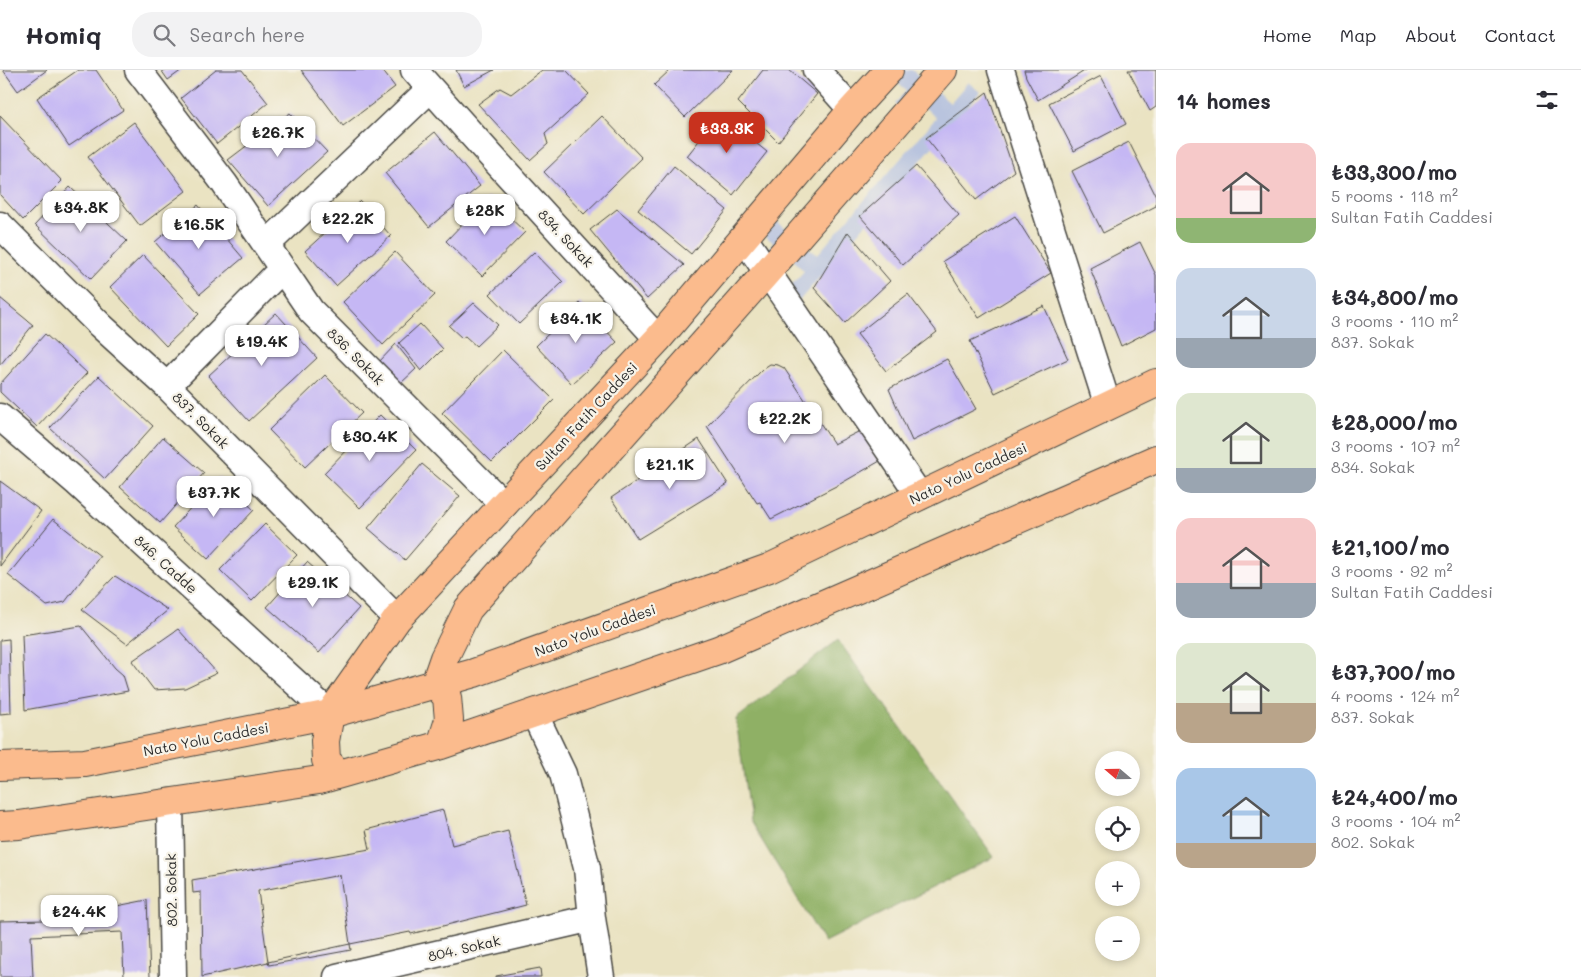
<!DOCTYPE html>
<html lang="en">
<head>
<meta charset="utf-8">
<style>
	:root { --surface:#fff; --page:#f2f2f3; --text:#2b2b33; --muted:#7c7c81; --line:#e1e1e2; --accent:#c8321e }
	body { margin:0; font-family:Mali,sans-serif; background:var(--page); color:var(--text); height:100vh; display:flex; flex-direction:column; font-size:19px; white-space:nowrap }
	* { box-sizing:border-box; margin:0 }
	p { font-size:16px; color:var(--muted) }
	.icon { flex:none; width:28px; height:28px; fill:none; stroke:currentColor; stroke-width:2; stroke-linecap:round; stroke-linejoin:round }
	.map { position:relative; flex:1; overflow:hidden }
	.details { display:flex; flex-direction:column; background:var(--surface); width:425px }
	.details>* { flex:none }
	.needle { width:32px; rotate:290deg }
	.tools { position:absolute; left:1095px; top:681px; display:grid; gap:10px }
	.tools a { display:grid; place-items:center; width:45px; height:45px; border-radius:50%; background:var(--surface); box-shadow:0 2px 8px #0003; font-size:25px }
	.price { position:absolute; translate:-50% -42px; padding:0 11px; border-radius:10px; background:#fff; color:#222; font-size:16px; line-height:32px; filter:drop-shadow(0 1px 2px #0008) }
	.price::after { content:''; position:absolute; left:50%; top:30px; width:15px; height:11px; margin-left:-8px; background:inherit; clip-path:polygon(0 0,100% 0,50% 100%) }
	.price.selected { background:var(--accent); color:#fff }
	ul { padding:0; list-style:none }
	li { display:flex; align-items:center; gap:15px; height:125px; padding:0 20px }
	li span { display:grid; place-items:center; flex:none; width:140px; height:100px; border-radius:15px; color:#555 }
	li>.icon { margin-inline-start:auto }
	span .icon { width:60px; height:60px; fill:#fffc; stroke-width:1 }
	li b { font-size:21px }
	h2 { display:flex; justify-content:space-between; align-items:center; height:60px; padding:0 20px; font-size:21px }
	header { display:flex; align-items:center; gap:30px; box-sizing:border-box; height:70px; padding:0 25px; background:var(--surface); border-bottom:1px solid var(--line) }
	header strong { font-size:24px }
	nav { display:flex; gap:28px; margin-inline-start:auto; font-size:18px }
	.search { width:350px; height:45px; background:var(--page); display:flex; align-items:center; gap:12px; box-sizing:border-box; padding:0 18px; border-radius:20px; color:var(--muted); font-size:19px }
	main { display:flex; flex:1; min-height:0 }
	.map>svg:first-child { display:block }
</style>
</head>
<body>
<header>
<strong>Homiq</strong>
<div class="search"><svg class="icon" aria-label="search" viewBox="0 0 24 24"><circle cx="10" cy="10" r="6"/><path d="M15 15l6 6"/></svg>Search here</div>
<nav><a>Home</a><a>Map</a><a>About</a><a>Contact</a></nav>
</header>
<main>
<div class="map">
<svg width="1156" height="907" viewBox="0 0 1156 907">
	<rect width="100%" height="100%" fill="#f7f3e8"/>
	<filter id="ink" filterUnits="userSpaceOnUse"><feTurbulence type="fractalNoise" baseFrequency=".02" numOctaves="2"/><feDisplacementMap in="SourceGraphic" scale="10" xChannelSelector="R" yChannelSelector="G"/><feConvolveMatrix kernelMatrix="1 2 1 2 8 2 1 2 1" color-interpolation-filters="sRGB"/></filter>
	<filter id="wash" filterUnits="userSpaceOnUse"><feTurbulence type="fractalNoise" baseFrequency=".0096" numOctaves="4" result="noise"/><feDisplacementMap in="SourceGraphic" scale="20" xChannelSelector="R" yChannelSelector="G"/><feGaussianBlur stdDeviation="1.12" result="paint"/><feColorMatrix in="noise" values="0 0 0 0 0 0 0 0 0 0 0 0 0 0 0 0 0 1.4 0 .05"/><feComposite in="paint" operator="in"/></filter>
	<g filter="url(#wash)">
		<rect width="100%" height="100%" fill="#eae3c2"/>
		<!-- industrial -->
		<path fill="#b9c4de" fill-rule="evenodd" d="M872,0H912L950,33L968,12L980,22L799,231L787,220L804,201L790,186L750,202V197L774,173L755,158ZM888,4L906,20L895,34L909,46L920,33L936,48L817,185L768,144Z"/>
		<!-- forest -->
		<path fill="#8fb065" stroke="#5d6e48" d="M838,570L994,787L824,872L750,751L736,649Z"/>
		<g id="blocks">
			<!-- building -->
			<path fill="#c5b7f4" d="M3,0H47L18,21Z
				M78,0H96L123,40L69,76L37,28Z
				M161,0H182L168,10Z
				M216,0H242L268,33L217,74L181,28Z
				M301,0H382L395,17L343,56Z
				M456,0H494L464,16Z
				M542,0H566L589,24L545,64L548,74L530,90L478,34L500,18L511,24Z
				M670,0H733L685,47L654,15Z
				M763,0H789L817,24L778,72L738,32Z
				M1024,0H1086L1038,30L1026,7Z
				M1128,0H1156V37L1150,41Z
				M1101,6L1126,54L1074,81L1049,33Z
				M987,22L1014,101L976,130L926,68Z
				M290,43L327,82L268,136L228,90Z
				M720,44L767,82L733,125L687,86Z
				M0,46L62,111L23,150L0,125Z
				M602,46L642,88L584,144L544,102Z
				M134,52L186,121L140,156L88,87Z
				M435,62L480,116L429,157L385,103Z
				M1129,72L1156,126V136L1103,163L1072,101Z
				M674,96L727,140L691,184L638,140Z
				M916,96L959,145L903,195L860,146Z
				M70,117L127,171L91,209L35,155Z
				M488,127L525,162L482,206L446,171Z
				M360,131L391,166L336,216L305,181Z
				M198,135L243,188L200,224L155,172Z
				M617,139L684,195L647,229L590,160Z
				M1015,146L1051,203L979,248L943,191Z
				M848,162L890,211L845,253L814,218Z
				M1140,172L1156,205V258L1121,276L1090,198Z
				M395,182L435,225L383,275L343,232Z
				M534,182L563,212L519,254L490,224Z
				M143,185L199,244L166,276L110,217Z
				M908,224L937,262L886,301L857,264Z
				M0,228L33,255L0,295Z
				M474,233L498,255L476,276L465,266L462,268L449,256Z
				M580,233L617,272L572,314L536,276Z
				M1044,236L1068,289L995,323L970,271Z
				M276,243L317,288L249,351L208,306Z
				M420,254L443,279L421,301L399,273Z
				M45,264L87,303L37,357L0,322V314Z
				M396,274L416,299L400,314L378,293Z
				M503,280L554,330L492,392L442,343Z
				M947,289L976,339L912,371L889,319Z
				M770,294L778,295L784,298L834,374L862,360L880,391L840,414L771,449L760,432L757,433L707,356L764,298Z
				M325,305L362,343L305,397L269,360Z
				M99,306L153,356L105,409L50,358Z
				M380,345L416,380L360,438L324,403Z
				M163,367L204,403L160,453L120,417Z
				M699,369L728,414L638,469L611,428Z
				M422,394L460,426L405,490L368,458Z
				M219,407L254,440L208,489L173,457Z
				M0,411L41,441L0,496Z
				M53,449L100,486L65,532L47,536L8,505Z
				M265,454L297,485L252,531L220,500Z
				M307,492L359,538L319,583L267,537Z
				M115,506L168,540L127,574L82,540Z
				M81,556L115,598L123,605L128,621L25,640L22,565Z
				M178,559L217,603L185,618L154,620L132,591Z
				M9,569L11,643L0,644V570Z
				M443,740L452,775L508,761L526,835L411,864L410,862L350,874L351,880L269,895L268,892L350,874L340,805L258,821L268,892L202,907L201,822L193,823L192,810L370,779L366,760Z
				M147,830L150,907H124L122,862L31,866L33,907H0V851L46,850Z
				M540,898L541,907H496V906Z"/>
		</g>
	</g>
	<g filter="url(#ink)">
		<use href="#blocks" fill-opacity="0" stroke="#484742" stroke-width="1"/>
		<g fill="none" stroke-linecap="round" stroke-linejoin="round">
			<defs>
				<path id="minor" d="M138,0L224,113L311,241L504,435
					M414,0L491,86L658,269
					M816,0L852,40
					M1001,0L1108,336
					M0,155L100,255L167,316L397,549
					M744,168L920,426
					M266,175L430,19
					M167,316L282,199
					M0,347L77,413L330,644
					M534,643L563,704L587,798L592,848L601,907
					M170,732L173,907
					M337,907L592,848"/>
				<path id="major" d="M441,675L449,650L447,627L435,614L444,588L468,539L767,202L943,0
					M0,696L85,693L330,644L474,603L769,498L1156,313
					M339,704L326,690L325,671L330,644L397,549L658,269L852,40L889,0
					M0,756L19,755L319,710L441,675L718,580L1156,389"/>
			</defs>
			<!-- minor casing -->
			<use href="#minor" stroke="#484742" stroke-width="29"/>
			<!-- major casing -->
			<use href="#major" stroke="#484742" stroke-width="30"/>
			<!-- minor -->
			<use href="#minor" stroke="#fff" stroke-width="26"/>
			<!-- major -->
			<use href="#major" stroke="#fbbb8d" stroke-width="28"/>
		</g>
	</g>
	<g text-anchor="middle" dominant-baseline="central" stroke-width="4.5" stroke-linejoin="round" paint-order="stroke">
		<!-- street labels -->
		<g font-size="14" fill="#2b2b2b" stroke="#f7f3e8">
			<text transform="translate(566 168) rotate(47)">834. Sokak</text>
			<text transform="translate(356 286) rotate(45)">836. Sokak</text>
			<text transform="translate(586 346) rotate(-47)">Sultan Fatih Caddesi</text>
			<text transform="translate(201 350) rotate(45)">837. Sokak</text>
			<text transform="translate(968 403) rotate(-25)">Nato Yolu Caddesi</text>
			<text transform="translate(166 494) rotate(42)">846. Cadde</text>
			<text transform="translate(595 560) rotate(-20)">Nato Yolu Caddesi</text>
			<text transform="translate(206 669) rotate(-11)">Nato Yolu Caddesi</text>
			<text transform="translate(171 820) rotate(-91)">802. Sokak</text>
			<text transform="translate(464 878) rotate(-13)">804. Sokak</text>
		</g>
	</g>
</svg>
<div class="tools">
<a><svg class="needle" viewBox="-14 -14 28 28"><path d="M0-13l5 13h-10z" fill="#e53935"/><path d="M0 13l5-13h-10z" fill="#7c7c81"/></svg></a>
<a><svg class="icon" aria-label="locate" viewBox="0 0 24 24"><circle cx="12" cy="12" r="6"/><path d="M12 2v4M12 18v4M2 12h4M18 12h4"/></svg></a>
<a>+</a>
<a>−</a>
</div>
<b class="price selected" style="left:727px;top:84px">₺33.3K</b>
<b class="price" style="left:278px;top:88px">₺26.7K</b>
<b class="price" style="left:81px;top:163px">₺34.8K</b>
<b class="price" style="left:485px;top:166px">₺28K</b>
<b class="price" style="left:348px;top:174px">₺22.2K</b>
<b class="price" style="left:199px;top:180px">₺16.5K</b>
<b class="price" style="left:576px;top:274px">₺34.1K</b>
<b class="price" style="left:262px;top:297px">₺19.4K</b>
<b class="price" style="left:785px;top:374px">₺22.2K</b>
<b class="price" style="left:370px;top:392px">₺30.4K</b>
<b class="price" style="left:670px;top:420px">₺21.1K</b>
<b class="price" style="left:214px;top:448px">₺37.7K</b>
<b class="price" style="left:313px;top:538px">₺29.1K</b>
<b class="price" style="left:79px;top:867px">₺24.4K</b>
</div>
<section class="details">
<h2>14 homes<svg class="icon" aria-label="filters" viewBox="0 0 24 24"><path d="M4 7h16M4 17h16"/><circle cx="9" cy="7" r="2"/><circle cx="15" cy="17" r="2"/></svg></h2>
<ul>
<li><span style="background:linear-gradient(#f6c9c9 75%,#8fb573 0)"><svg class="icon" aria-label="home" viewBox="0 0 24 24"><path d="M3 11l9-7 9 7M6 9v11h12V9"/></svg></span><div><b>₺33,300/mo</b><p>5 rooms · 118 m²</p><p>Sultan Fatih Caddesi</p></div></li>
<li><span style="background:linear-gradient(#c9d6e8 70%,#9aa5b1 0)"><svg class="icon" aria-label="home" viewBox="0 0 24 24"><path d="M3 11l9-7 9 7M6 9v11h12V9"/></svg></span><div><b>₺34,800/mo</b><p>3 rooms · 110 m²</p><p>837. Sokak</p></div></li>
<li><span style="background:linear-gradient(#dfe7d0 75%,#9aa5b1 0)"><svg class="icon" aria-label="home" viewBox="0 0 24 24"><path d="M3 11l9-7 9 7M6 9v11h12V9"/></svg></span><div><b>₺28,000/mo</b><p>3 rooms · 107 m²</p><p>834. Sokak</p></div></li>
<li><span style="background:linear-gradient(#f6c9c9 65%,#9aa5b1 0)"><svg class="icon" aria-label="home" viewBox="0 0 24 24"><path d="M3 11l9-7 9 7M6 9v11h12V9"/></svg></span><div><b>₺21,100/mo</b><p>3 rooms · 92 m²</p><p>Sultan Fatih Caddesi</p></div></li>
<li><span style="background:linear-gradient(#dfe7d0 60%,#b9a48a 0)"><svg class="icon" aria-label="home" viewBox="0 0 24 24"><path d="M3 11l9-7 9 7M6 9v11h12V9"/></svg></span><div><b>₺37,700/mo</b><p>4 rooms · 124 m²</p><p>837. Sokak</p></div></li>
<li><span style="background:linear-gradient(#a9c7e8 75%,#b9a48a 0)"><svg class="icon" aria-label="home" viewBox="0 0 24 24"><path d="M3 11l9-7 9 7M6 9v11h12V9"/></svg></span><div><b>₺24,400/mo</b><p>3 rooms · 104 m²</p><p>802. Sokak</p></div></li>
</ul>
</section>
</main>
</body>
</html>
